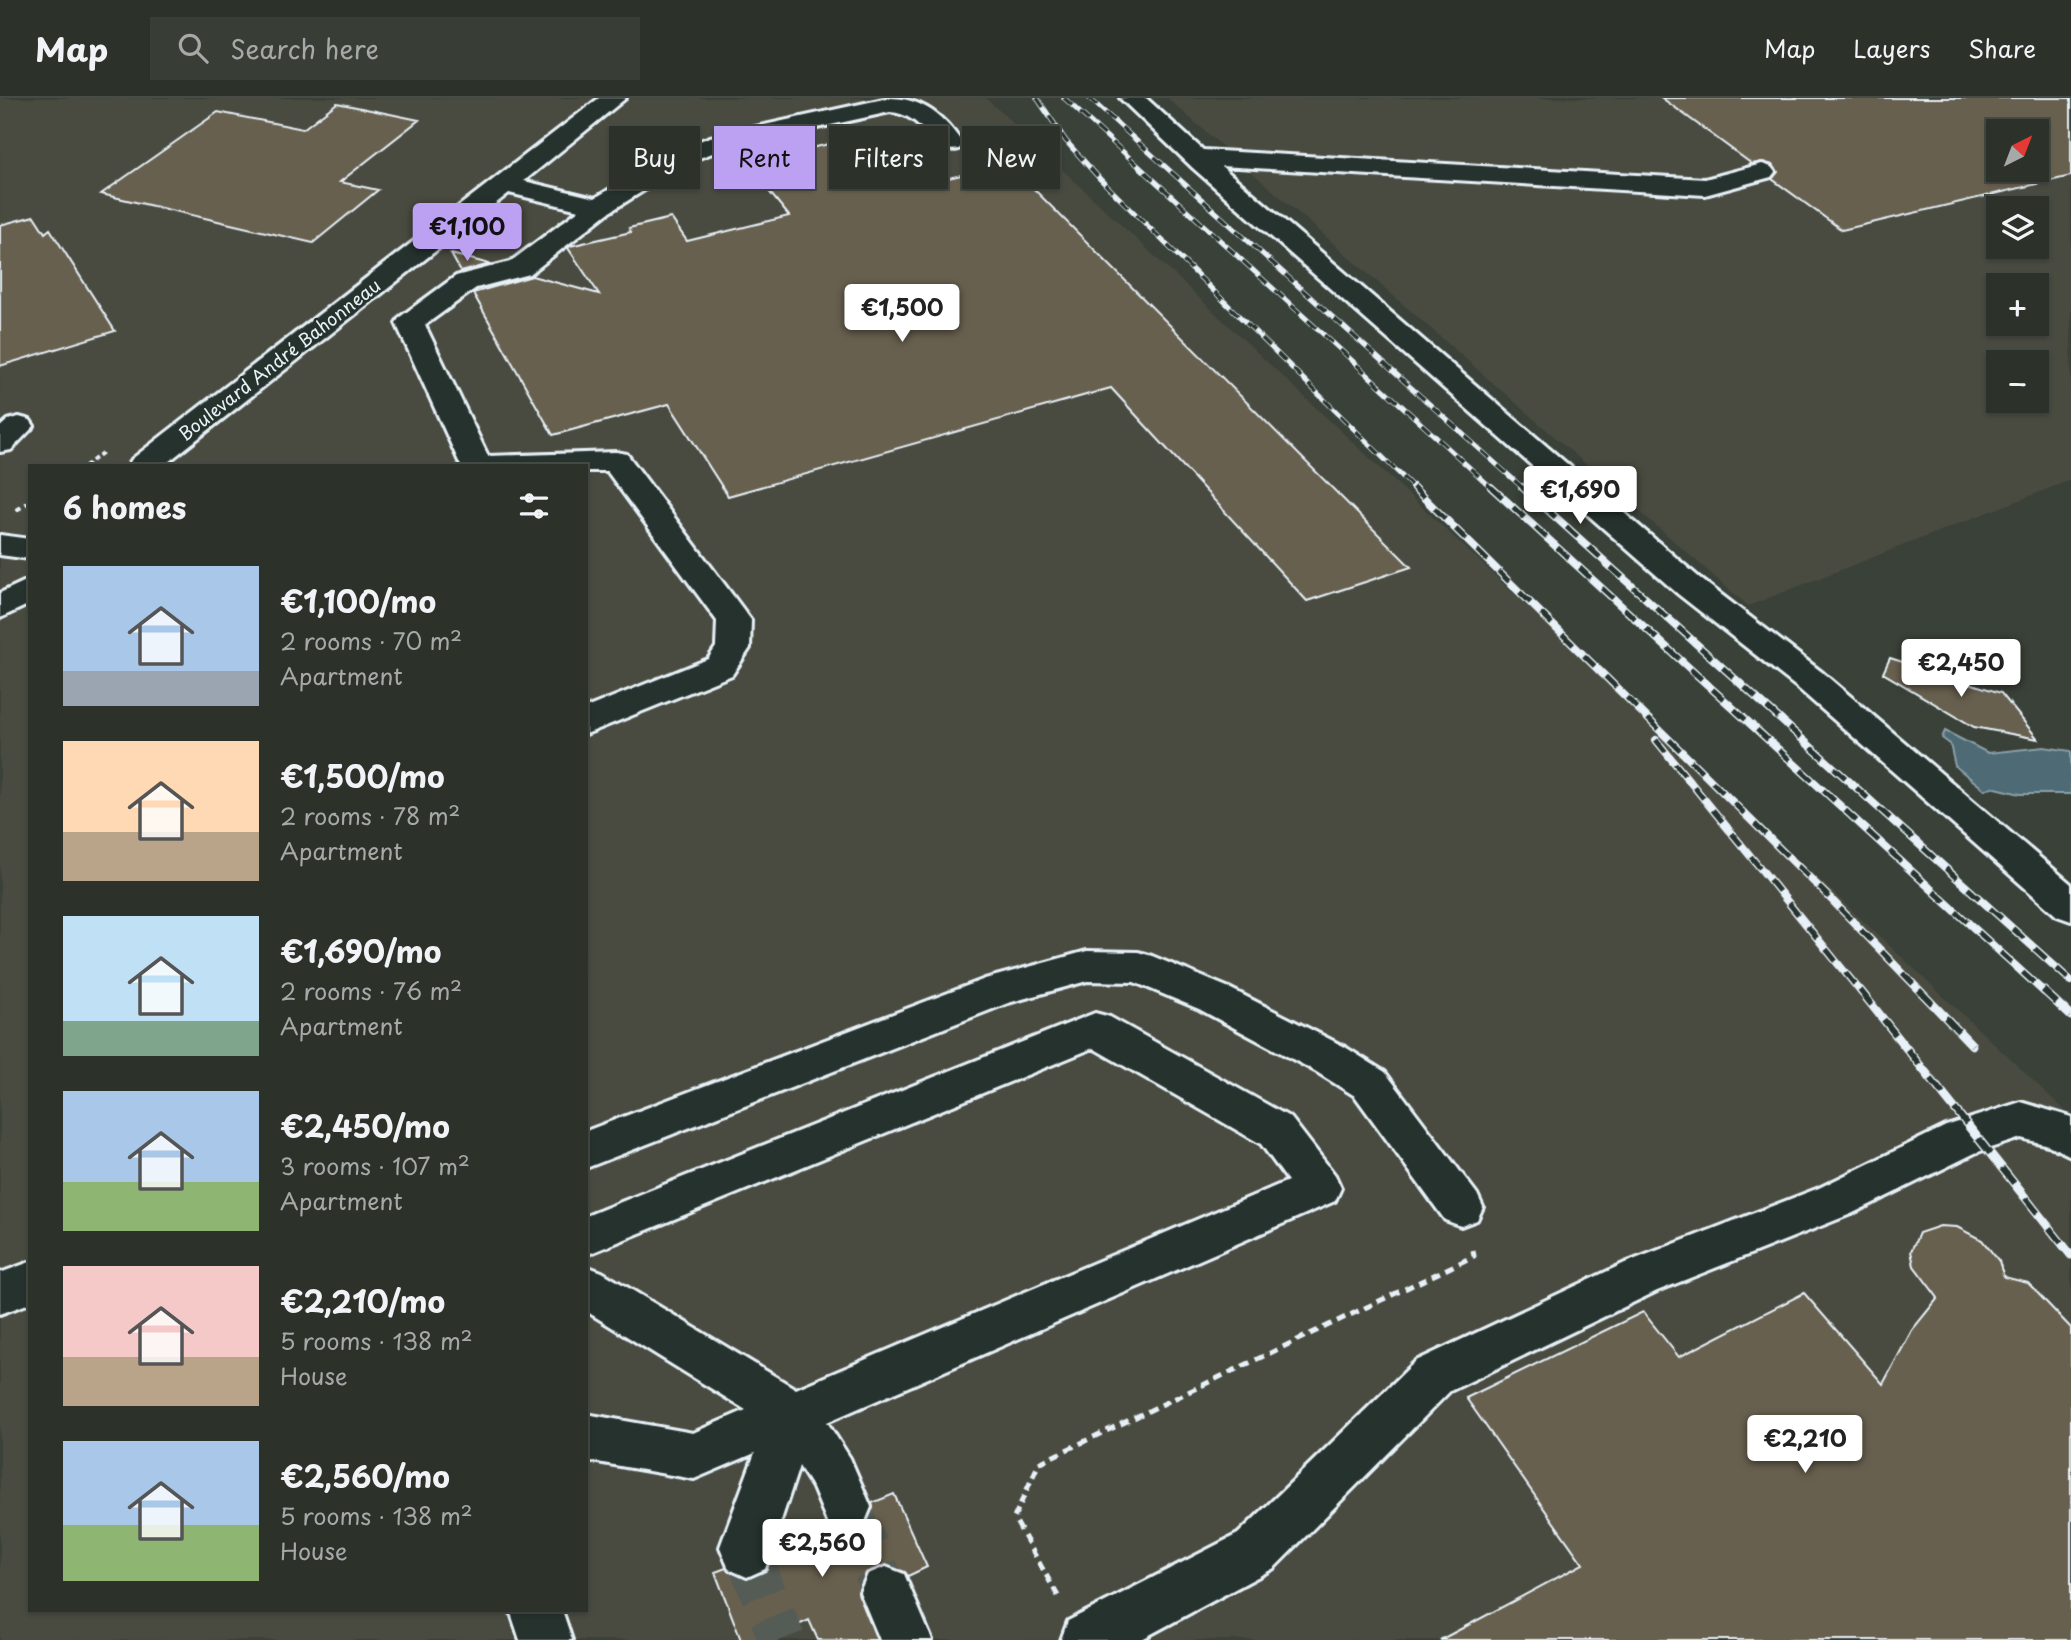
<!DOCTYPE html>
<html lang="en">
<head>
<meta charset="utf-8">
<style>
	:root { --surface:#2c312a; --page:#383d36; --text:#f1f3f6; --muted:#a6a9a8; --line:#484c47; --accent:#bca0f2 }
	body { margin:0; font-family:"Playpen Sans",sans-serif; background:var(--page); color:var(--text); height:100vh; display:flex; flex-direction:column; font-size:26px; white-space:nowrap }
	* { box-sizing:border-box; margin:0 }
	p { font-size:23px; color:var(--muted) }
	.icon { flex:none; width:38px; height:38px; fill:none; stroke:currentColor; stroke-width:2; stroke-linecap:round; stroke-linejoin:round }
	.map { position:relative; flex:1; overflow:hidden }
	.panel { position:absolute; left:28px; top:366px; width:560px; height:1148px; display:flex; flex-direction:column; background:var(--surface); border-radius:0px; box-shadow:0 2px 5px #0004,0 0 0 2px var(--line) }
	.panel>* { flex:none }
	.top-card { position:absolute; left:609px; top:28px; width:665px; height:63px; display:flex; gap:14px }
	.needle { width:46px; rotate:42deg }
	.controls { position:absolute; left:1986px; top:21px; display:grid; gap:14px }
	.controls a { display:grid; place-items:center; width:63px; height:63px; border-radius:0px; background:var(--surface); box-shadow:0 2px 5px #0004,0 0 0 2px var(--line); font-size:35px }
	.price { position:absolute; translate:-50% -60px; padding:0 16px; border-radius:7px; background:#fff; color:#222; font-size:23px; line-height:46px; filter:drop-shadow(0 2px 4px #0008) }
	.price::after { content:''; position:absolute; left:50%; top:42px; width:21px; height:16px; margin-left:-10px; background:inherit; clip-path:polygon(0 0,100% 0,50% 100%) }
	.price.current { background:var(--accent); color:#111 }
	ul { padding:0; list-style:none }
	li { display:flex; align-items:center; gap:21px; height:175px; padding:0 35px }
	li span { display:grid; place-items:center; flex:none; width:196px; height:140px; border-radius:0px; color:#555 }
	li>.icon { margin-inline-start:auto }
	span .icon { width:84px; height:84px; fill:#fffc; stroke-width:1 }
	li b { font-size:30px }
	h2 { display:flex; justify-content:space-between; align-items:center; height:84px; padding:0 35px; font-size:30px }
	.tag { padding:0 24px; border-radius:0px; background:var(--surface); box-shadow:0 2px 5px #0004,0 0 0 2px var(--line); font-size:24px; line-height:63px }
	.tag.current { background:var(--accent); color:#111 }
	header { display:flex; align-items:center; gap:42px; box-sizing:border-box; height:98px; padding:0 35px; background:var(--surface); border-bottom:2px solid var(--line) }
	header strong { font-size:33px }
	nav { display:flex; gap:38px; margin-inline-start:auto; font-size:24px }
	.search { width:490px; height:63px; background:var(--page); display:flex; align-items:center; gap:18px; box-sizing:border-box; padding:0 24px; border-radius:0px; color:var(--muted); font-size:26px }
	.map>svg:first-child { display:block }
</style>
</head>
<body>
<header>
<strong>Map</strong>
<div class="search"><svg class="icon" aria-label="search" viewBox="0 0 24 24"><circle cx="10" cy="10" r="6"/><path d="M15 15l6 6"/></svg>Search here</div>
<nav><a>Map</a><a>Layers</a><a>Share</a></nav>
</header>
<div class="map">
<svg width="2071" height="1542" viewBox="0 0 2071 1542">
	<rect width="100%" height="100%" fill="#3a4138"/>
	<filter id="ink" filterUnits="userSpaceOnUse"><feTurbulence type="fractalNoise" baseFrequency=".0143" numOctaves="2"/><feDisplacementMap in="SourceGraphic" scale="14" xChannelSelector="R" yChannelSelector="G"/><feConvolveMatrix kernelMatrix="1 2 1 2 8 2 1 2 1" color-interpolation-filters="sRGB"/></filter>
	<g filter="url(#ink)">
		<!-- built -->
		<path fill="#484b3f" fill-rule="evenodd" d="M0,0H986L2071,1018V1542H0ZM30,368H586V1512H30Z
			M1167,0H2071V382L1748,508ZM1998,33H2037V72H1998ZM1998,110H2037V149H1998ZM1998,187H2037V226H1998ZM1998,264H2037V303H1998Z"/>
		<!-- water -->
		<path fill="#4d6a74" stroke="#8ba0a9" stroke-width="2" d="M1945,633L1988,655L2044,649L2071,653V696H2020L1992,689L1985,692L1955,668L1950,646L1942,640Z"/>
		<!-- building -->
		<path fill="#676150" stroke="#e8f1f8" stroke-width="2" fill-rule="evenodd" d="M1662,0H2071V78L1842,132L1772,81L1778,74L1773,67L1763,64L1752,66ZM1998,33H2037V72H1998Z
			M337,5L419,22L340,84L378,92L313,145L101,96L218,14L303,31Z
			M872,36L918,87L1009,66L1411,469L1307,503L1111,290L728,398L669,306L553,337L473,195L532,178L599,196L568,150L570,148L631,134L629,130L671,120L687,143L789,118L746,65Z
			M34,118L45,135L50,131L115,233L0,268V127Z
			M451,156L490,166L461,174Z
			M1890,560L2001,595L2038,641L1974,629L1883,575Z
			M1940,1128L1957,1129L1982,1142L1999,1163L2004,1179L2028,1185L2071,1230V1542H1440L1583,1466L1466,1300L1643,1214L1679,1259L1804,1195L1883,1286L1912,1232L1938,1200L1914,1168L1911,1153L1919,1135Z
			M894,1396L927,1469L908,1478L905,1474L887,1467L866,1475L858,1495L877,1542H818L809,1522L766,1542H741L715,1474L726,1470L728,1473L748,1481L767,1472L775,1448L825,1426L845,1435L865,1428L873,1410L872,1405Z"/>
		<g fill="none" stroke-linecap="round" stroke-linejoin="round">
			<!-- minor-tunnel -->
			<path stroke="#545b55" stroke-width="46" stroke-dasharray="46 23" stroke-linecap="butt" d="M846,1409L886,1494
				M747,1454L782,1542"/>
			<defs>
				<path id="minor" d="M599,0H626L524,83L595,100L673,53L710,39L888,0C923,0 944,18 963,46L959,51C930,58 927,16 890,14L726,50L691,63L608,115L530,176L476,190L425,227L488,358L616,354L627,356L751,522L750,550L732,577L586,636V610L708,561L716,549L717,523L607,373H586V368H461L396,225L400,219L456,178L510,164L579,112L509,95L163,368H128L132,361Z
					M1120,0H1146L1203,52L1705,81L1762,66L1771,69L1775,74L1771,79L1705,97L1221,68L1702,482L1823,575L2071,786V823L2057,818L1799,591L1678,496L1193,70Z
					M19,319L30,322L34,328L11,352L0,354V329L8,322Z
					M0,437L30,441V461L0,457Z
					M30,481V506L0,520V495Z
					M1087,853L1138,854L1152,858L1227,889L1345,949L1385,974L1477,1096L1483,1109L1477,1122L1461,1128L1445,1122L1355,998L1315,973L1199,911L1134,884L1087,883L1008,905L586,1070V1033L985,881Z
					M1095,915L1110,919L1291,1020L1335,1077L1341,1090L1335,1103L827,1324L850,1360L871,1409L864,1426L846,1433L828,1426L813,1390L799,1368L765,1471L747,1479L729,1471L720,1449L755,1355L694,1381L586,1362V1316L693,1335L746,1312L586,1213V1168L602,1174L796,1291L1288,1083L1261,1046L1093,950L586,1157V1118Z
					M2021,1004L2071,1019V1058L2048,1047L2021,1040L1975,1055L1851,1116L1657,1193L1450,1293L1274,1470L1140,1542H1061L1068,1523L1238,1436L1416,1263L1625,1165L1819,1090L1946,1028Z
					M30,1164V1205L0,1216V1175Z
					M886,1469L904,1476L932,1542H880L860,1494L868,1476Z
					M510,1512H562L572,1542H520Z"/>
			</defs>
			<!-- minor casing -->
			<use href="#minor" stroke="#e8f1f8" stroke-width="6"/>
			<!-- path-far2 -->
			<path stroke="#e8f1f8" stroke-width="3.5" stroke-dasharray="5 3.5" stroke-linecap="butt" d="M85,368L104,354"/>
			<!-- path-far1 -->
			<path stroke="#e8f1f8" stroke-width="4.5" stroke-dasharray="6 5" stroke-linecap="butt" d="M16,412L30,404"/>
			<!-- path -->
			<path stroke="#e8f1f8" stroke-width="5" stroke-dasharray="9 6" stroke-linecap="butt" d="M1058,1498L1014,1420L1039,1365L1474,1158L1473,1152"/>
			<!-- minor -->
			<use href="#minor" fill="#26332d" fill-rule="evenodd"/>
			<defs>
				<path id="rail-far2" d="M1037,0L1066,43L1100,81L1415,391
					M1064,0L1493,391
					M1089,0L1524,391"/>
				<path id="rail-far1" d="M1413,389L1828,798L1921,894
					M1491,389L2044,894
					M1522,389L2071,883
					M1656,642L1861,894"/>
				<path id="rail" d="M1860,892L2071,1157
					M1919,892L1972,947
					M2043,892L2071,918"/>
			</defs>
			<!-- rail-far2 casing -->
			<use href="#rail-far2" stroke="#e8f1f8" stroke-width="5"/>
			<!-- rail-far1 casing -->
			<use href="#rail-far1" stroke="#e8f1f8" stroke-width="8"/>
			<!-- rail casing -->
			<use href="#rail" stroke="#e8f1f8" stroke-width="9"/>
			<!-- rail-far2 -->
			<use href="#rail-far2" stroke="#26332d" stroke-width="3.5" stroke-dasharray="11" stroke-linecap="butt"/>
			<!-- rail-far1 -->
			<use href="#rail-far1" stroke="#26332d" stroke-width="5" stroke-dasharray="15" stroke-linecap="butt"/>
			<!-- rail -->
			<use href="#rail" stroke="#26332d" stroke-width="6" stroke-dasharray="19" stroke-linecap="butt"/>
		</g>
	</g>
	<g text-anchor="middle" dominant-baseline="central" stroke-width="5" stroke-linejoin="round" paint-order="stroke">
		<!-- far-street labels -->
		<g font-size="18" fill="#e8f1f8" stroke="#26332d">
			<text transform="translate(279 261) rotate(-38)">Boulevard André Bahonneau</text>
		</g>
	</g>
</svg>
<div class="controls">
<a><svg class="needle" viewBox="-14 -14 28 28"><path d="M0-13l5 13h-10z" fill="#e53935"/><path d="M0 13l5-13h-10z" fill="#a6a9a8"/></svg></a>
<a><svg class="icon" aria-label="layers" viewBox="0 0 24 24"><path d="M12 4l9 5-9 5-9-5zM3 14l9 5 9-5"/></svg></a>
<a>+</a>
<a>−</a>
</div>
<b class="price current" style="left:467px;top:165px">€1,100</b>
<b class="price" style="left:902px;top:246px">€1,500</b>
<b class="price" style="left:1580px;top:428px">€1,690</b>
<b class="price" style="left:1961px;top:601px">€2,450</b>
<b class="price" style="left:1805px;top:1377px">€2,210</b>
<b class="price" style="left:822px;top:1481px">€2,560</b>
<div class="top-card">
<a class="tag">Buy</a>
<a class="tag current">Rent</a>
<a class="tag">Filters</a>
<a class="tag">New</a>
</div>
<section class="panel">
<h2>6 homes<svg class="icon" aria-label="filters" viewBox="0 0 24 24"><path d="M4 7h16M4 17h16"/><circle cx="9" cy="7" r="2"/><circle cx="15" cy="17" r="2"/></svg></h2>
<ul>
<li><span style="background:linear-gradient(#a9c7e8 75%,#9aa5b1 0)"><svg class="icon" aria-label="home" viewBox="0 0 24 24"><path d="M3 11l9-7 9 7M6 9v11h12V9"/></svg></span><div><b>€1,100/mo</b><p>2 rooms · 70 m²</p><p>Apartment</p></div></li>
<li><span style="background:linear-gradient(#ffd9b3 65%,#b9a48a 0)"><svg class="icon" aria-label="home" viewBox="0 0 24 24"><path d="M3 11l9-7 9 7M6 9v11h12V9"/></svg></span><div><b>€1,500/mo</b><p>2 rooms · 78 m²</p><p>Apartment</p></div></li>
<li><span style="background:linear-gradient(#bfe0f5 75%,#7fa58c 0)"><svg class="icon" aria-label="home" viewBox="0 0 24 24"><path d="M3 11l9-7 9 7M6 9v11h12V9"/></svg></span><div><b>€1,690/mo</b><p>2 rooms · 76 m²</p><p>Apartment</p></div></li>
<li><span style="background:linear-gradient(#a9c7e8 65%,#8fb573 0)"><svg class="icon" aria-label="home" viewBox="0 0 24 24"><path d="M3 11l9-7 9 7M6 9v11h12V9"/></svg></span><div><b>€2,450/mo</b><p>3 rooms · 107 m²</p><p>Apartment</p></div></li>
<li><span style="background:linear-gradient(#f6c9c9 65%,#b9a48a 0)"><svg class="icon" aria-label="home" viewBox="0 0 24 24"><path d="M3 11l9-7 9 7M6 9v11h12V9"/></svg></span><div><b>€2,210/mo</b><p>5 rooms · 138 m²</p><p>House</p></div></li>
<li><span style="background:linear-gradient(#a9c7e8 60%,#8fb573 0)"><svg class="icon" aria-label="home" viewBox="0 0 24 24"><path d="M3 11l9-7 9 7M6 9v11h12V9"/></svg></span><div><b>€2,560/mo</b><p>5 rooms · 138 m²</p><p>House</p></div></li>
</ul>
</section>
</div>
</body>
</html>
